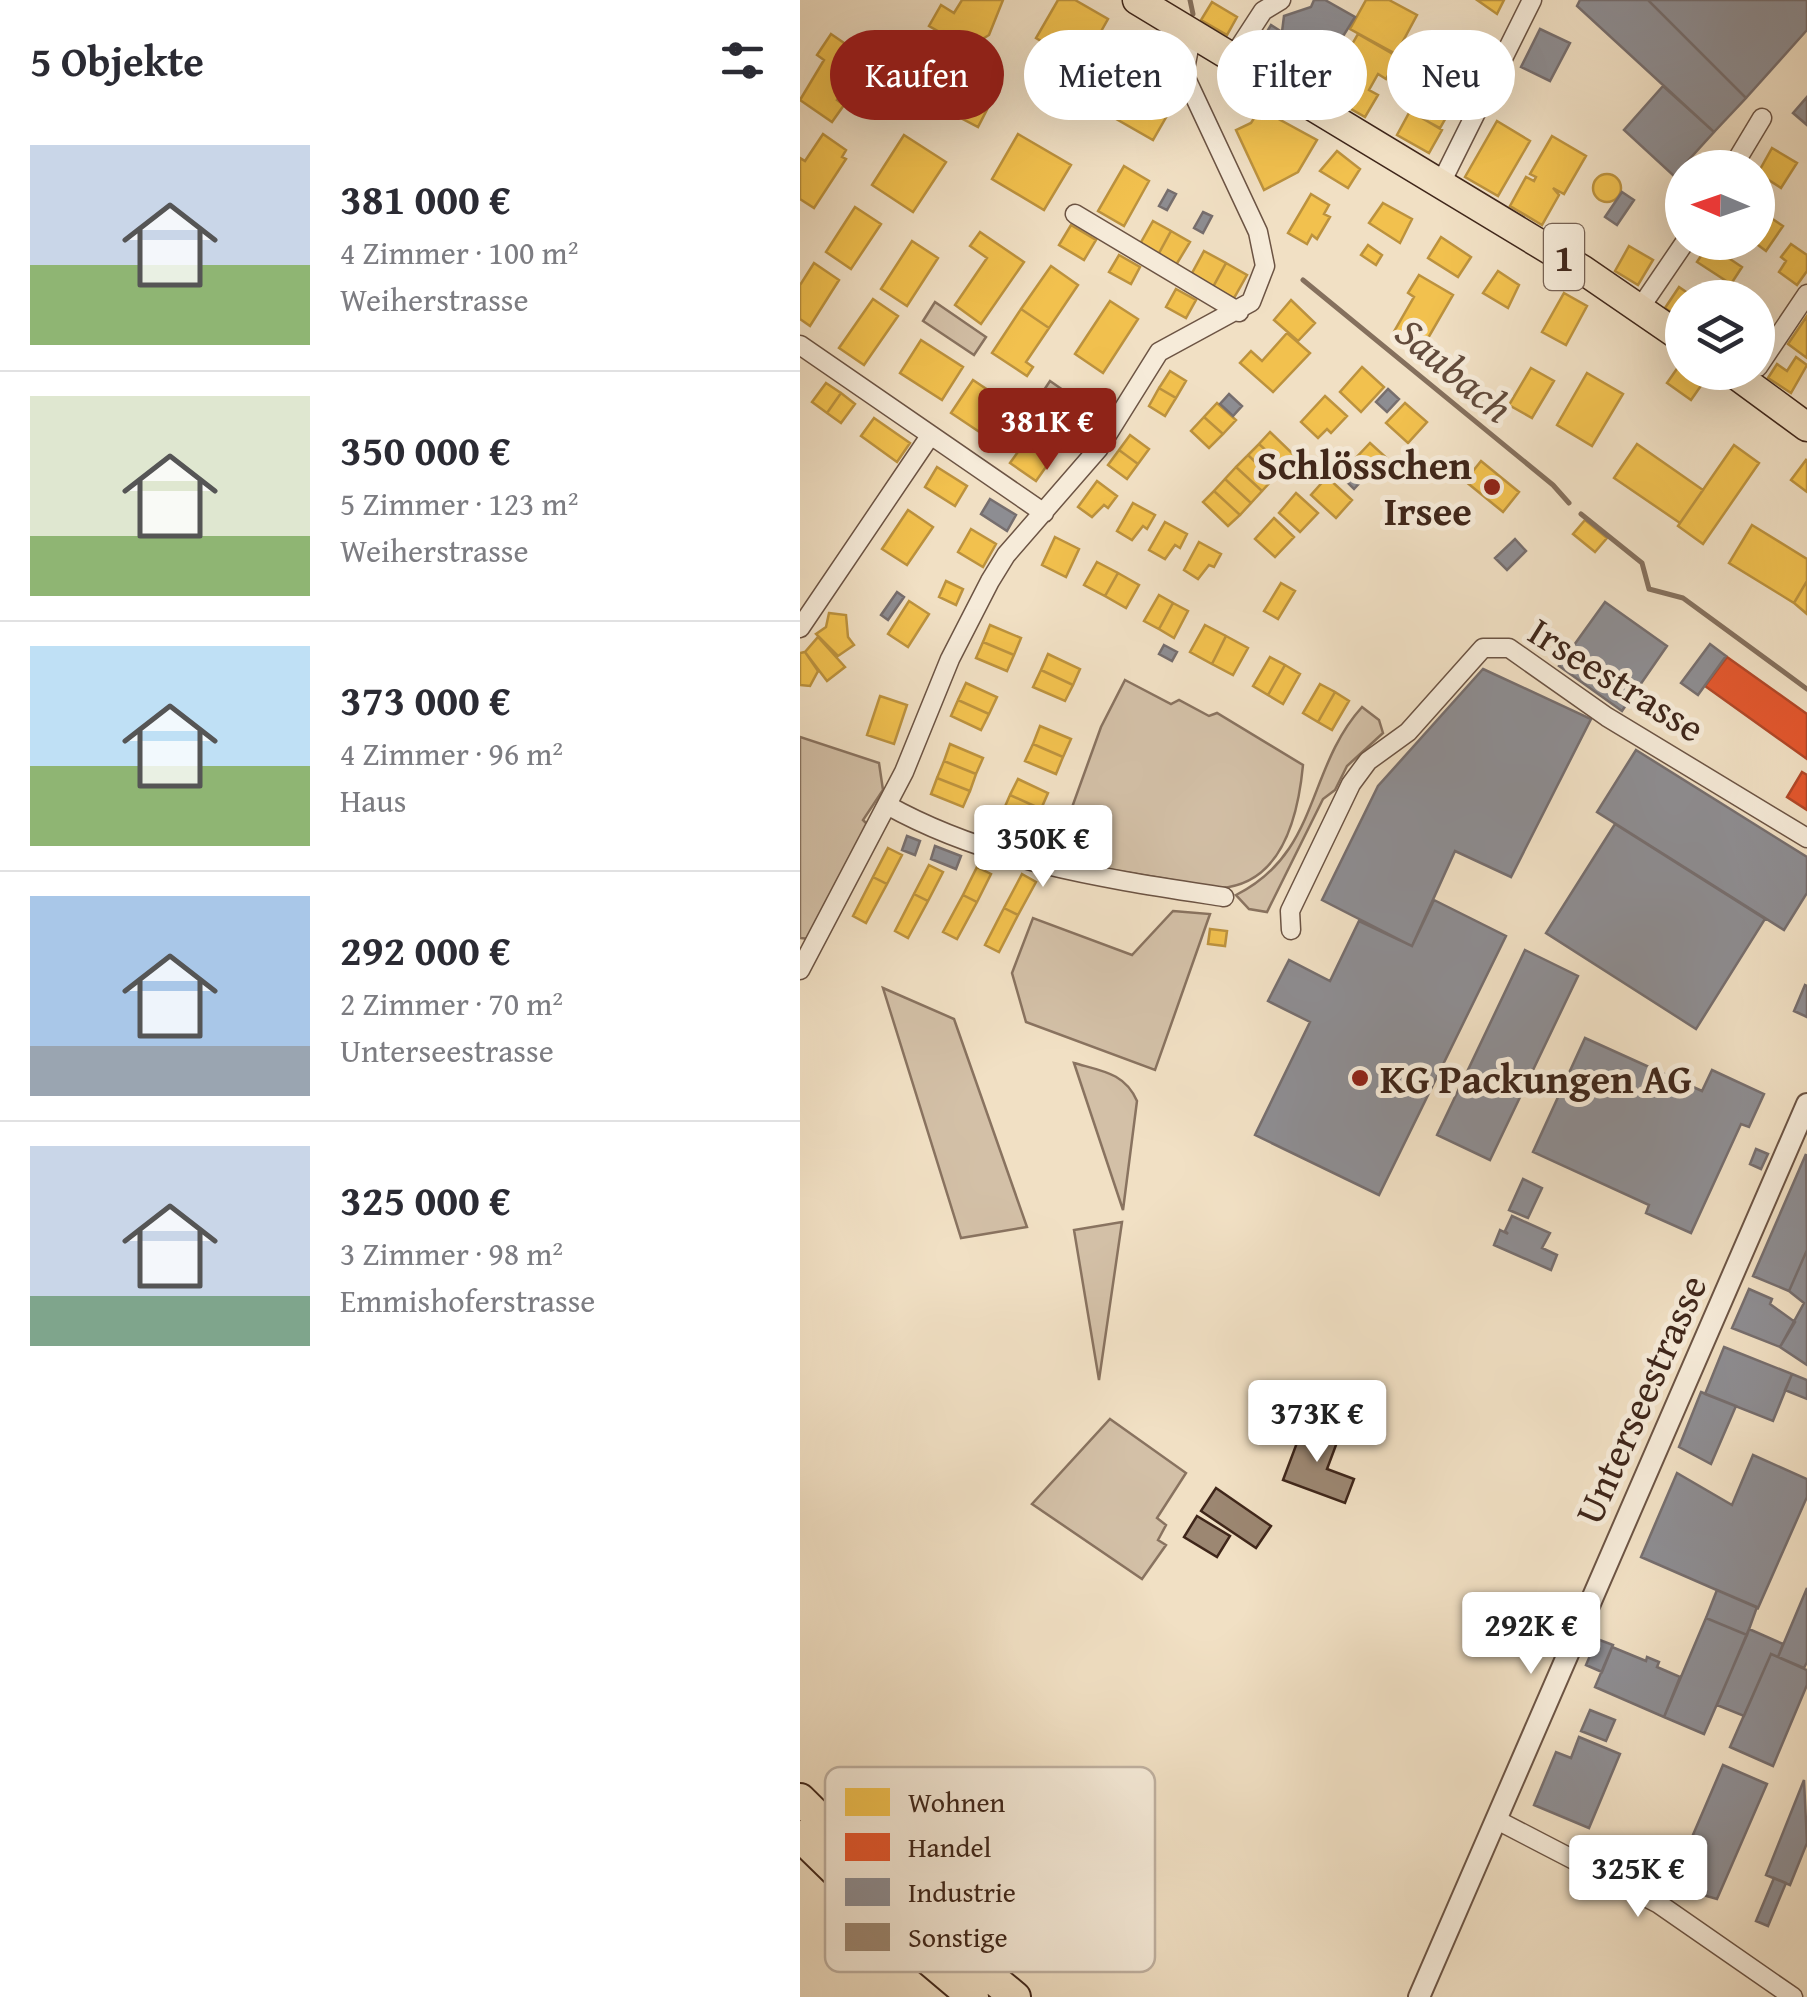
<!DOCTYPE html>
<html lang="de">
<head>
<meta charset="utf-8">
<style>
	:root { --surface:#fff; --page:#f7f7f7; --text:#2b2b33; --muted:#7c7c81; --line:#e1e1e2; --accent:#8f2418 }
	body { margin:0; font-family:"Gentium Book Plus",serif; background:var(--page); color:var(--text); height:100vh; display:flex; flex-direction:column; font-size:38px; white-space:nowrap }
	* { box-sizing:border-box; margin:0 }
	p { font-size:32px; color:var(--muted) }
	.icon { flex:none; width:55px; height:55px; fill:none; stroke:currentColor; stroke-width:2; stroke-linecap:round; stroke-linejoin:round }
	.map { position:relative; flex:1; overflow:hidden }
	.drawer { display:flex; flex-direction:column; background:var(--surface); width:800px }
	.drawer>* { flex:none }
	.banner { position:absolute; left:30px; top:30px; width:825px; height:90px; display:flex; gap:20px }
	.needle { width:65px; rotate:272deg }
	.buttons { position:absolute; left:865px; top:150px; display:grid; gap:20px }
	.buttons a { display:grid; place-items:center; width:110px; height:110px; border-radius:50%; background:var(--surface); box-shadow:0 10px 40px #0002; font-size:50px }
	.price { position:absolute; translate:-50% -85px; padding:0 22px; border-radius:10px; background:#fff; color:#222; font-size:32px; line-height:65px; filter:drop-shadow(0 2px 5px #0008) }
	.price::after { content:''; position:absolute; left:50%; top:60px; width:30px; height:22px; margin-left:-15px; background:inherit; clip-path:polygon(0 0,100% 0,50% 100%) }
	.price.active { background:var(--accent); color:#fff }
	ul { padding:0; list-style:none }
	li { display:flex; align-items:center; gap:30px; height:250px; padding:0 30px }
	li+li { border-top:2px solid var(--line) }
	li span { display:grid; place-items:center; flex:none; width:280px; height:200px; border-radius:0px; color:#555 }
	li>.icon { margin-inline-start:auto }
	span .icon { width:120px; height:120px; fill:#fffc; stroke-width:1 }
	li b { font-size:42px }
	h2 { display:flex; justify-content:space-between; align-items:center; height:120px; padding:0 30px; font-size:42px }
	.chip { padding:0 35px; border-radius:45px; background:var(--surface); box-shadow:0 10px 40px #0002; font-size:35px; line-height:90px }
	.chip.active { background:var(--accent); color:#fff }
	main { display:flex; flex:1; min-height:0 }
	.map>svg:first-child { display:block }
</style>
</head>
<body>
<main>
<section class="drawer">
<h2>5 Objekte<svg class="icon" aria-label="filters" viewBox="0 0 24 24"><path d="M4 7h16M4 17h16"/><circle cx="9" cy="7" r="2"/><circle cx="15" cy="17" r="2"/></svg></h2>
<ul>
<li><span style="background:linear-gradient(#c9d6e8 60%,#8fb573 0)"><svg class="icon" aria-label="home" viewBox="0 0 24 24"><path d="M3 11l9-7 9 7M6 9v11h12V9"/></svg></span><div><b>381 000 €</b><p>4 Zimmer · 100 m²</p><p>Weiherstrasse</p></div></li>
<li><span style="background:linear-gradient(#dfe7d0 70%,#8fb573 0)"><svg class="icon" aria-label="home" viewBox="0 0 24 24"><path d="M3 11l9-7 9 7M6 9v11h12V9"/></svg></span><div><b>350 000 €</b><p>5 Zimmer · 123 m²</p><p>Weiherstrasse</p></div></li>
<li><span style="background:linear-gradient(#bfe0f5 60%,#8fb573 0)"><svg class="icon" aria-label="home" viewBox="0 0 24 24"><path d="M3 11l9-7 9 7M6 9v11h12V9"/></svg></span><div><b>373 000 €</b><p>4 Zimmer · 96 m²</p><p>Haus</p></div></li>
<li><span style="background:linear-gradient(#a9c7e8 75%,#9aa5b1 0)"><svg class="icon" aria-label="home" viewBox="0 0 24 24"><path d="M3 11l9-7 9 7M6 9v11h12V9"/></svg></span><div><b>292 000 €</b><p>2 Zimmer · 70 m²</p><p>Unterseestrasse</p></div></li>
<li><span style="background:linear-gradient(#c9d6e8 75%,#7fa58c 0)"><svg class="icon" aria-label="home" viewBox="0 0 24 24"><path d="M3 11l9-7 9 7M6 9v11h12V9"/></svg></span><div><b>325 000 €</b><p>3 Zimmer · 98 m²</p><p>Emmishoferstrasse</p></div></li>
</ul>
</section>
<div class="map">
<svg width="1007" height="1997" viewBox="0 0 1007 1997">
	<rect width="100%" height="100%" fill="#f1e0c4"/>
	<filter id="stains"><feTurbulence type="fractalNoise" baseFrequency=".002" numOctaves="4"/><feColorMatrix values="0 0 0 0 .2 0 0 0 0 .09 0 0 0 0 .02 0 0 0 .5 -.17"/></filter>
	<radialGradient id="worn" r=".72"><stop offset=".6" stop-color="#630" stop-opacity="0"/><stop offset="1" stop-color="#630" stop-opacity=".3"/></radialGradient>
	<!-- green -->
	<path fill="#d3c0a7" stroke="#897360" stroke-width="2.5" d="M135,302L186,337L174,355L123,321Z
		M250,381L286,406L274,424L238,399Z
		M325,680L371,704L379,700L409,716L417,713L503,765C498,818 482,884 420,888L253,860L301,727Z
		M562,707L579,720L583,733L547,766L535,790L523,799L467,912L449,909L436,895C520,853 506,769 562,707Z
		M0,737L79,763L83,790L63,820L67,824L10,939L0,938Z
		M373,911L410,914L355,1070L226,1022L212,973L233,918L332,955Z
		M83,988L154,1019L227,1227L161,1238Z
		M274,1063C302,1071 325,1073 337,1101L323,1210Z
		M322,1222L299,1380L274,1230Z
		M310,1419L386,1473L357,1518L366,1525L358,1540L366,1545L342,1579L232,1504Z"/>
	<!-- homes -->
	<path fill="#f2c14e" stroke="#bc923e" stroke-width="2.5" d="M162,0H203L189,35L168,48L129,26L141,5L154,13Z
		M258,0H275L308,19L282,65L236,38Z
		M566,0H589L617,15L596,54L550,29Z
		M677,0H704L697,14Z
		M412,2L437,17L427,35L401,20Z
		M31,34L66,58L37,100L44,105L32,122L0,100L24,60L17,55Z
		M558,34L598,57L586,79L578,74L569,90L578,95L565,117L525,94L538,71L549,78L558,62L546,55Z
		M120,42L148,57L143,68L194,96L178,127L98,85Z
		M640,64L667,81L640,128L627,121L636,102L619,92Z
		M326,72L376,100L353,140L304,112Z
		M460,109L517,140L498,172L464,190L436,130L451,123Z
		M610,111L642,130L629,153L597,135Z
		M697,121L730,141L698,196L665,177Z
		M23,134L46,150L42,157L46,159L14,208L0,199V158L5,161Z
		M218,134L271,165L244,210L192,179Z
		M104,135L146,162L113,212L72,185Z
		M752,136L786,156L764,194L753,188L759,195L742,225L710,206L726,177L734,181L736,177L730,174Z
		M972,148L997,163L981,188L958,173Z
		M537,151L560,169L548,188L520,171Z
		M324,166L349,181L324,226L298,211Z
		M793 188a14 14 0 1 1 28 0a14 14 0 1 1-28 0Z
		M511,194L529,205L524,214L530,217L517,239L512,235L507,244L488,233Z
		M583,203L612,219L600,243L569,223Z
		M55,207L81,224L51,269L26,252Z
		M962,212L983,226L966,251L954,242Z
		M353,221L371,231L358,255L340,244Z
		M271,225L296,240L284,260L259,245Z
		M371,231L390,242L376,265L358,255Z
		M180,232L224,262L181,324L155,305L187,258L170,246Z
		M641,237L671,257L658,277L628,258Z
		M112,241L138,258L107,306L81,289Z
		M910,242L933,248L927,257L942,267L931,284L897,262Z
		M991,244L1007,255V271L997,285L979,272L986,261L981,257Z
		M568,245L582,255L576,265L561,255Z
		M829,246L853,260L838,285L815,271Z
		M404,251L426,263L413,287L391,275Z
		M319,255L340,267L331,284L309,272Z
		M14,263L39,280L10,326L0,319V285Z
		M426,263L447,275L434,298L413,287Z
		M251,266L278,285L249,328L221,309Z
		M698,271L719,285L708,308L683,293Z
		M619,275L653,295L620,352L592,335L614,297L608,293Z
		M879,287L895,298H882V320L865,308Z
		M376,289L396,300L386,318L366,307Z
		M764,293L787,306L766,345L742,332Z
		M73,299L98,316L64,365L39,348Z
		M491,300L515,323L498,341L474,320Z
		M310,301L338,319L303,373L275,354Z
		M221,309L249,328L226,362L233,367L227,376L192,353Z
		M1007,316V358L988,344Z
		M487,333L510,353L473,392L440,363L451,351L462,361Z
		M121,340L163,367L142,400L100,373Z
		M996,357L1007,365L991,393L968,378L977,364L987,371Z
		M881,363L882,372H895L905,380L891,400L867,383Z
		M562,367L584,387L561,412L540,392Z
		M731,368L754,381L732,418L709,405Z
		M370,371L386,381L376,398L359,388Z
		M787,373L823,394L792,446L757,425Z
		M173,380L218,410L196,443L151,413Z
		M26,383L41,393L27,413L12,402Z
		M359,388L376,398L365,416L349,406Z
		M41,393L55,404L41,423L27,413Z
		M525,396L547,416L531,433L527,429L518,438L501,422Z
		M417,403L436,420L423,434L404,417Z
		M605,403L627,422L608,443L586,423Z
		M245,414L261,424L257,430L267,437L236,481L210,463Z
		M404,417L423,434L409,448L391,431Z
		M74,418L110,443L97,462L61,436Z
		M470,432L495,456L484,467L459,444Z
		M330,435L349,449L338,464L319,450Z
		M570,443L590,461L572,481L552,462Z
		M459,444L484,467L473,479L448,455Z
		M837,444L903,490L880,523L814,478Z
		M934,445L959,463L903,544L878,526Z
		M319,450L338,464L327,479L308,465Z
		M448,455L473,479L462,491L436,467Z
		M1006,460L1007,461V492L991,480Z
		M681,461L719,492L703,512L665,481Z
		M137,467L167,486L155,506L125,487Z
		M436,467L462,491L451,503L425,479Z
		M527,477L552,500L536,518L511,495Z
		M425,479L451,503L440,515L414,491Z
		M297,481L317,496L308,508L304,505L292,517L278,507Z
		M414,491L440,515L428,526L403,502Z
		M496,493L518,513L500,532L479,513Z
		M333,503L355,515L347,529L343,526L332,540L317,531Z
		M108,510L133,527L107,565L82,549Z
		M474,518L494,537L475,557L455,539Z
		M785,520L807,538L795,552L773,534Z
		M365,522L387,534L380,548L375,545L365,559L349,550Z
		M952,525L1007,559V581L994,603L929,563Z
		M171,529L196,544L183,567L158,552Z
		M255,537L279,549L266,577L242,565Z
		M399,542L421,554L414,567L409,565L398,579L384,570Z
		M297,562L318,573L305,596L284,585Z
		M318,573L339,585L326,608L305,596Z
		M146,581L163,589L156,605L139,597Z
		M1007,581V614L994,603Z
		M481,583L495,591L478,619L464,611Z
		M359,595L373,603L359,629L344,621Z
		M109,601L129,614L108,647L88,634Z
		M373,603L388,611L374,638L359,629Z
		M29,613L46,615L48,637L54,645L38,656L16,634L26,627Z
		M190,625L221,638L214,655L183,642Z
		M405,625L426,636L412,664L390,652Z
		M426,636L448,648L433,675L412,664Z
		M18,637L45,667L27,681L5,652Z
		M183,642L214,655L207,671L176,658Z
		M5,652L18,671L10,686L0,685V653Z
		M248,654L280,669L273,685L241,670Z
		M470,657L485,665L468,695L453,686Z
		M485,665L500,674L483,704L468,695Z
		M241,670L273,685L265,701L233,687Z
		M166,683L197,697L189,714L158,700Z
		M520,684L535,692L518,722L503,713Z
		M535,692L549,701L532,730L518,722Z
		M80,696L107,705L94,744L67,735Z
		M158,700L189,714L181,730L151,716Z
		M240,726L271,739L263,757L233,744Z
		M150,744L183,758L176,774L144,761Z
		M233,744L263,757L256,774L225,761Z
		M144,761L176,774L170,791L137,778Z
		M137,778L170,791L163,807L131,794Z
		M218,779L248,793L241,809L210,795Z
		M210,795L241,809L234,825L203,811Z
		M203,811L234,825L226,842L196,828Z
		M88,848L102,855L87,884L73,877Z
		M129,865L143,872L128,901L114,894Z
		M177,867L191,874L177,902L163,895Z
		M222,874L236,882L218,915L204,908Z
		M73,877L87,884L66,923L53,916Z
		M114,894L128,901L108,938L95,931Z
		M163,895L177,902L157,939L143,932Z
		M204,908L218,915L199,952L185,945Z
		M410,929L427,931L425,946L408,944Z"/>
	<!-- shops -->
	<path fill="#e4572e" stroke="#b24828" stroke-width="2.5" d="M927,657L1007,714V759L905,686Z
		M1002,772L1007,775V810L987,797Z"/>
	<!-- industry -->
	<path fill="#8d8d92" stroke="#766e6e" stroke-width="2.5" d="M514,0H525L555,17L527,62L498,44L482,69L454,53L471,25L482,32L484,16L511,7Z
		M780,0H848L946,98L914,132L777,6Z
		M848,0H1007V30L946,98Z
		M740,29L770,43L750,81L721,67Z
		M863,86L914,132L874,176L824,130Z
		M1007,97V125L993,113Z
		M368,190L376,194L367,210L359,206Z
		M822,192L834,200L817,225L805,217Z
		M403,212L412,216L403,233L394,228Z
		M588,389L599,399L587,412L576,402Z
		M429,394L442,406L433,416L420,404Z
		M553,465L565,477L554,489L542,477Z
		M190,499L216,515L207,531L181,514Z
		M715,539L726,551L707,570L695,558Z
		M97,592L104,597L88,620L81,615Z
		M805,602L867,646L822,711L759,666Z
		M910,644L926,656L898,695L881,683Z
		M364,645L377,652L372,661L359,654Z
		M683,669L791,719L711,877L655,851L612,946L522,900L578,786Z
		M836,750L1007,857V893L984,930L797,812Z
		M815,824L965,919L896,1029L746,933Z
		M107,836L120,841L115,855L102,850Z
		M135,846L161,856L156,869L131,859Z
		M634,900L706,936L579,1195L455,1135L510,1022L468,1001L489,960L530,981L559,921L612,946Z
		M725,950L778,976L690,1160L637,1135Z
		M1005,985L1007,986V1017L994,1011Z
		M785,1038L902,1091L912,1070L964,1094L949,1127L941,1124L891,1233L846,1213L849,1205L733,1152Z
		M956,1149L968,1154L961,1169L950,1164Z
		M1006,1154L1007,1250L989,1291L953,1276Z
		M723,1179L742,1188L728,1218L709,1210Z
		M712,1216L750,1233L742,1248L757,1255L751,1270L694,1245L700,1230L708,1234L705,1231Z
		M1007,1250V1365L980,1347L1004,1303L989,1291Z
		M949,1289L972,1299L970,1304L995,1322L980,1347L932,1328Z
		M924,1347L992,1374L973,1421L905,1394Z
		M992,1374L1007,1380V1399L985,1390Z
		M901,1392L936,1406L911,1464L879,1447Z
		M953,1455L1007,1479V1497L958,1608L841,1557L877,1473L932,1505Z
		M1007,1588V1662L1004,1668L978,1657Z
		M917,1590L957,1607L947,1635L906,1618Z
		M906,1618L947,1635L904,1734L864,1717Z
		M949,1629L983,1644L978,1657L971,1654L944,1716L917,1705Z
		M797,1639L813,1645L802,1672L786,1665Z
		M812,1647L846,1661L847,1657L859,1662L857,1667L880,1677L864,1717L795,1687Z
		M971,1654L1007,1670V1685L973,1766L930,1747Z
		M790,1710L815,1720L806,1741L781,1731Z
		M779,1737L820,1754L789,1828L734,1805L756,1752L771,1758Z
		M923,1765L967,1784L917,1899L871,1886Z
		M1004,1780L1007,1843L990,1885L966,1875Z
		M974,1878L986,1883L968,1926L956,1921Z"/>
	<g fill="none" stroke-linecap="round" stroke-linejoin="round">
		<!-- stream -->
		<path stroke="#85705d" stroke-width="5" d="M390,0L393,14
			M503,280L753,485L769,503
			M781,514L842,563L849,589L883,598L1007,689"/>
	</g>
	<!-- building -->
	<path fill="#9c8772" stroke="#3f261a" stroke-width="2.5" d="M504,1424L539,1437L527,1469L554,1479L545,1503L483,1480Z
		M416,1488L471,1526L456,1548L401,1511Z
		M397,1516L430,1536L417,1557L384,1537Z"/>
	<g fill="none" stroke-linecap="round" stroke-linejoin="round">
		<defs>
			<path id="minor" d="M433,57L463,11L481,0
				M932,168L962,118
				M641,183L732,0
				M275,214L439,312
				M840,308L885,242
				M0,345L244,513
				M958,367L1007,294
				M0,628L130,436
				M87,805C191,863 308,879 424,897
				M491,930L490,911L551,784L568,761L608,732L683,648H709L807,717L1007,838
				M0,970L104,772L150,659L190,581L206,555L299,448L359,352L451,302L465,266L458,232L384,74L392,33
				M697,1820L859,1904L993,1997"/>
			<path id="tertiary" d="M619,1997L1007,1104"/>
			<path id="primary" d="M337,0L783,270L882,338
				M932,372L1007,427"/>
			<path id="motorway" d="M0,1799L120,1918L215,1997
				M0,1836L115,1948L173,1997"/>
		</defs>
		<!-- minor casing -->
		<use href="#minor" stroke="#6c5444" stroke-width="21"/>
		<!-- tertiary casing -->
		<use href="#tertiary" stroke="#6c5444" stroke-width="24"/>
		<!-- primary casing -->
		<use href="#primary" stroke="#3f261a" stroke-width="31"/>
		<!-- motorway casing -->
		<use href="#motorway" stroke="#3f261a" stroke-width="34"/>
		<!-- minor -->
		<use href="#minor" stroke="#f6ebd9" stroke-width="18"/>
		<!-- tertiary -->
		<use href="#tertiary" stroke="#f6ebd9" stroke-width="20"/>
		<!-- primary -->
		<use href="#primary" stroke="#f1e0c4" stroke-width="28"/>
		<!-- motorway -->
		<use href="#motorway" stroke="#f1e0c4" stroke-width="30"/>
	</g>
	<!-- markers -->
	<g fill="#8f2418" stroke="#f6ebd9" stroke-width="4">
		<circle cx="692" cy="487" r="10"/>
		<circle cx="560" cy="1078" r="10"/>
	</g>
	<g text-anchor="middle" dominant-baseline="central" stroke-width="10" stroke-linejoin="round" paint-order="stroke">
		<!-- shield labels -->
		<rect fill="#f6ebd9" stroke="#766153" stroke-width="2.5" x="744" y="224" width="40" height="66" rx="8"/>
		<g font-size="38" font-weight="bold" fill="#3f261a">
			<text x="764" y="257">1</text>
		</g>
		<!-- poi labels -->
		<g font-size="40" font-weight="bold" fill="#3f261a" stroke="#f6ebd9" text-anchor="end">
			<text x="672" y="464">Schlösschen<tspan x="672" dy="46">Irsee</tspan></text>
			<text x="580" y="1078" text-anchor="start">KG Packungen AG</text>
		</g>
		<!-- street labels -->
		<g font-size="40" fill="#3f261a" stroke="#f6ebd9">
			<text transform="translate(817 679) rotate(32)">Irseestrasse</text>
			<text transform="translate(840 1399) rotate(-66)">Unterseestrasse</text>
		</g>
		<!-- water labels -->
		<g font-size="42" font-style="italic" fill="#624b3c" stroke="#f6ebd9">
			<text transform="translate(655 369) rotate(40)">Saubach</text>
		</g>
	</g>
	<!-- legend -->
	<rect x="25" y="1767" width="330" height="205" rx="15" fill="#f6ebd9" stroke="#bfb0a0" stroke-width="2.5"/>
	<rect x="45" y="1788" width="45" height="28" fill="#f2c14e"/>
	<rect x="45" y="1833" width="45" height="28" fill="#e4572e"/>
	<rect x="45" y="1878" width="45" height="28" fill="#8d8d92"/>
	<rect x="45" y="1923" width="45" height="28" fill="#9c8772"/>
	<g font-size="28" fill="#3f261a">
		<text x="108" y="1812">Wohnen</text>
		<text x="108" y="1857">Handel</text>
		<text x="108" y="1902">Industrie</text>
		<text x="108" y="1947">Sonstige</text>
	</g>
	<rect width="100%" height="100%" filter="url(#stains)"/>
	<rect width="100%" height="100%" fill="url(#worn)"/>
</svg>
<div class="buttons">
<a><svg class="needle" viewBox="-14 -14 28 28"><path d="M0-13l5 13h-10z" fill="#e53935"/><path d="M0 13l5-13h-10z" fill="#7c7c81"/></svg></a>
<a><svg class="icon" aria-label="layers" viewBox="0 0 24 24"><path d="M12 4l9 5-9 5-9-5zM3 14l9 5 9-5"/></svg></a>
</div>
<b class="price active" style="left:247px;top:473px">381K €</b>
<b class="price" style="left:243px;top:890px">350K €</b>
<b class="price" style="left:517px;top:1465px">373K €</b>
<b class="price" style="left:731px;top:1677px">292K €</b>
<b class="price" style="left:838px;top:1920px">325K €</b>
<div class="banner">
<a class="chip active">Kaufen</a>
<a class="chip">Mieten</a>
<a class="chip">Filter</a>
<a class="chip">Neu</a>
</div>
</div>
</main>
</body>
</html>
